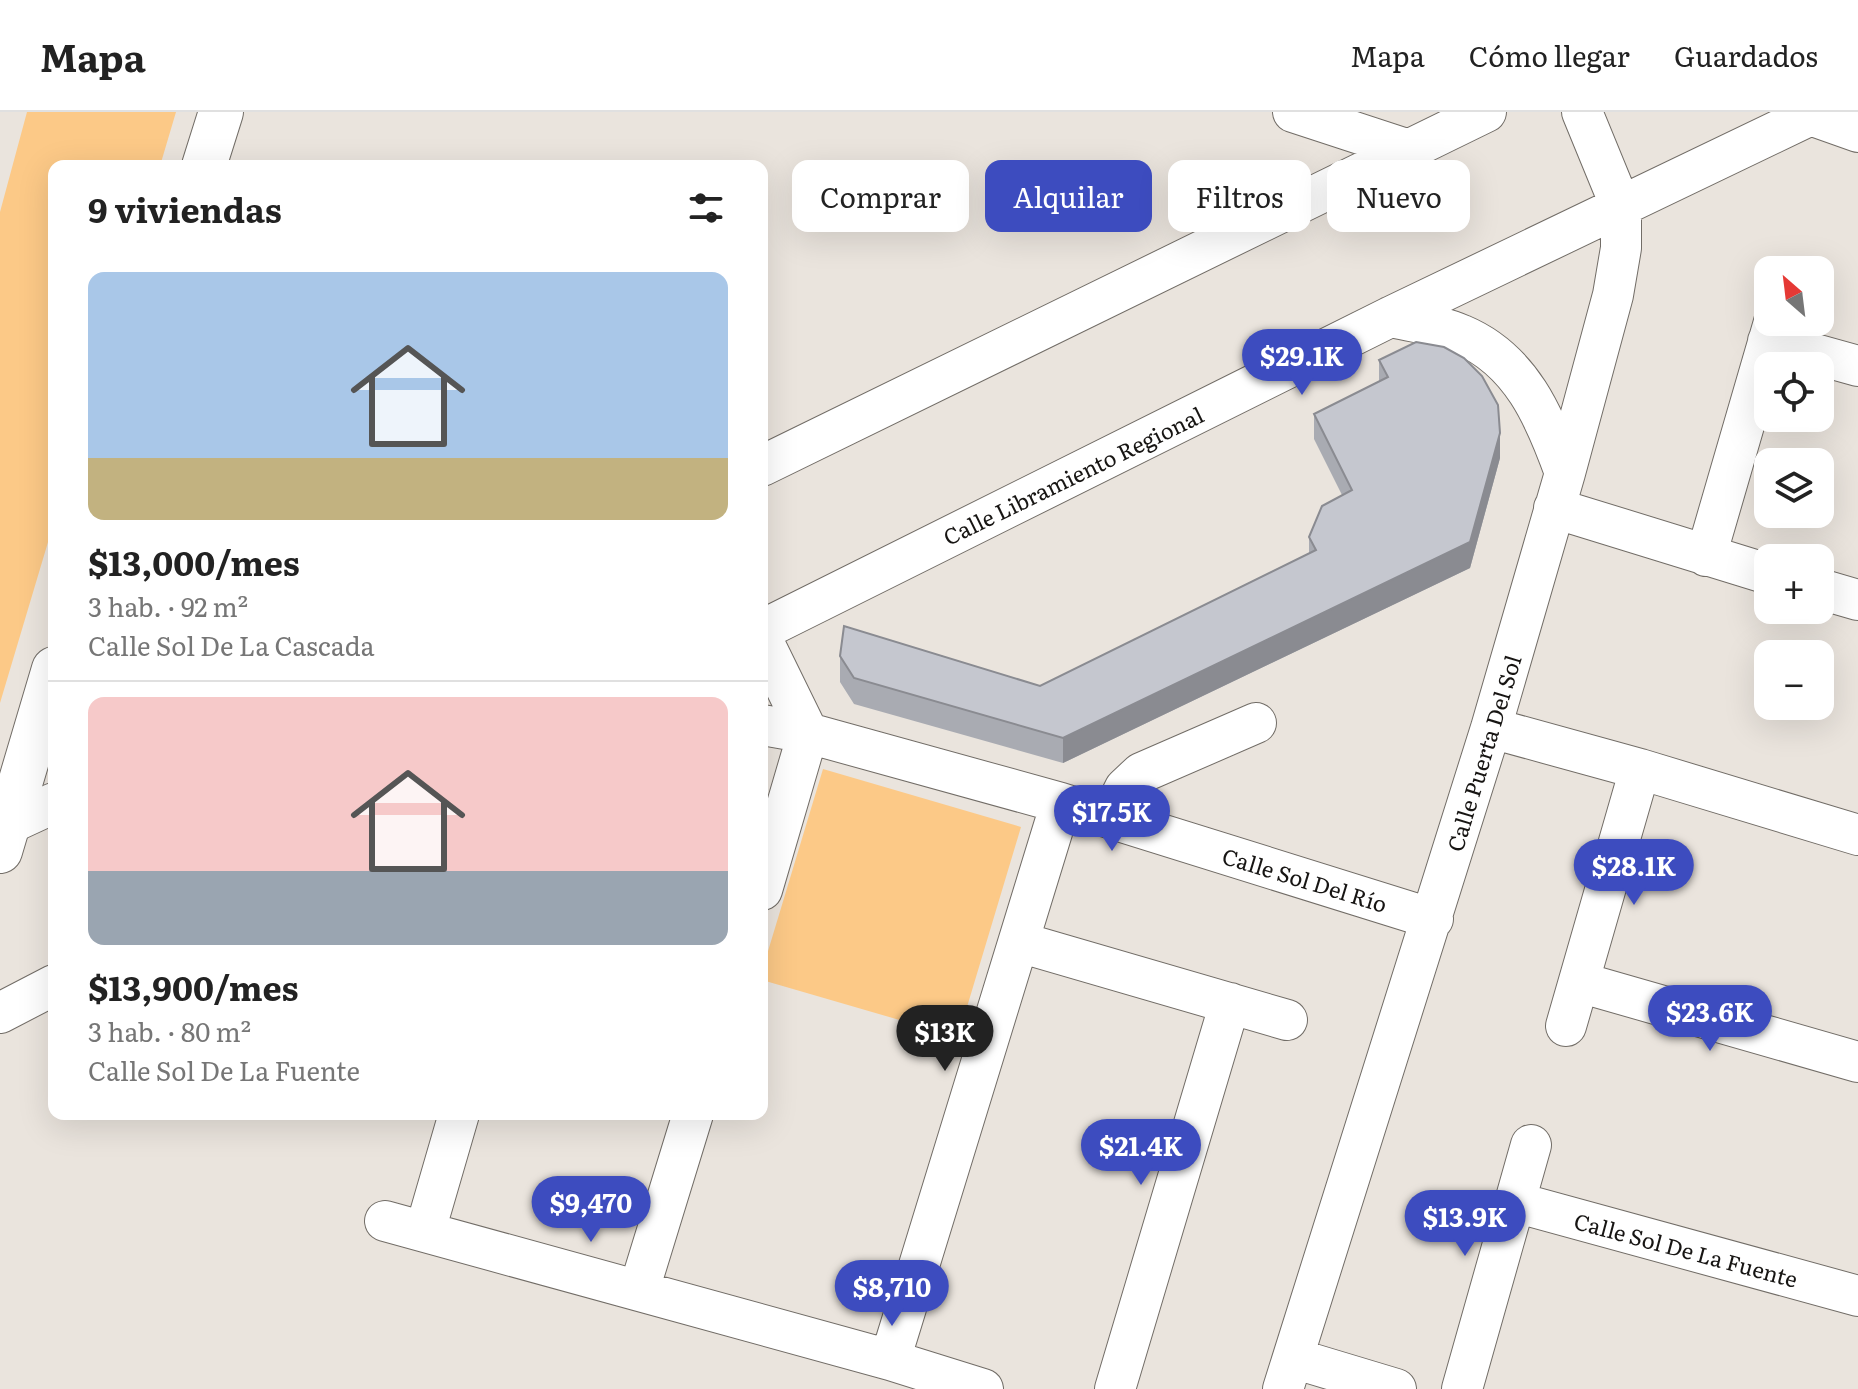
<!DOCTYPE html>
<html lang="es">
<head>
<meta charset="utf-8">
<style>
	:root { --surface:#fff; --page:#f2f2f2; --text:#222; --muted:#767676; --line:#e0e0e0; --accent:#3d4cbf }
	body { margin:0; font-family:Literata,serif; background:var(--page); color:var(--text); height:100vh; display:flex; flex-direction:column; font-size:30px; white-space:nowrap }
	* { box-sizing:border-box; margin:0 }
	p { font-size:26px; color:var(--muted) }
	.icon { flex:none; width:44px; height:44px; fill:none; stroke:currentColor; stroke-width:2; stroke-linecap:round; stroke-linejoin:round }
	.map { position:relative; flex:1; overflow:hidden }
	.drawer { position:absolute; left:48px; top:48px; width:720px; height:960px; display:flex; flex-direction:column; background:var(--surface); border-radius:16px; box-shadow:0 8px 32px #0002 }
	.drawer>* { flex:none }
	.hud { position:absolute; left:792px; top:48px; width:760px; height:72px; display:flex; gap:16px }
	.needle { width:52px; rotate:332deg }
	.buttons { position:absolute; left:1754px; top:144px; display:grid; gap:16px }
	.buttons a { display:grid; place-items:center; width:80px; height:80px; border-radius:16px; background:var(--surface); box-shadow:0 8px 32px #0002; font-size:40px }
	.price { position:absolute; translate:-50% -68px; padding:0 18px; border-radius:28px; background:var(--accent); color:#fff; font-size:26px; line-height:52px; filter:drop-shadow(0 2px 4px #0008) }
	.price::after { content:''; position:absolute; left:50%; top:48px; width:24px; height:18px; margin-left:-12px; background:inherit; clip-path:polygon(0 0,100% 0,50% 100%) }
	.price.current { background:#222; color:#fff }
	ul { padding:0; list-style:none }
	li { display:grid; align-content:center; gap:16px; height:424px; padding:0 40px }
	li+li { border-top:2px solid var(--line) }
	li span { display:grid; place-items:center; height:248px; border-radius:16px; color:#555 }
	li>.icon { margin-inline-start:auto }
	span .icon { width:144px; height:144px; fill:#fffc; stroke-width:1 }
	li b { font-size:34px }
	h2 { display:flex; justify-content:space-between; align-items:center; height:96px; padding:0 40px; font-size:34px }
	.chip { padding:0 28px; border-radius:16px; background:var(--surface); box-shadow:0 8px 32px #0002; font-size:28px; line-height:72px }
	.chip.current { background:var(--accent); color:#fff }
	header { display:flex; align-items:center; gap:48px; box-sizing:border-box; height:112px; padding:0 40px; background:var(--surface); border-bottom:2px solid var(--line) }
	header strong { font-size:38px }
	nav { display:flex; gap:44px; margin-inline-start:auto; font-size:28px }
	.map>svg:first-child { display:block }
</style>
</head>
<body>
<header>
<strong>Mapa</strong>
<nav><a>Mapa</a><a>Cómo llegar</a><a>Guardados</a></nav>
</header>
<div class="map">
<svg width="1858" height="1277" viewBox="0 0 1858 1277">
	<rect width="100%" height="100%" fill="#eae4dd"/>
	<!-- green -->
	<path fill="#fcc987" d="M27,0H176L160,54H54V410L0,591V100Z
		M823,657L1021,715L958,925L762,868V859Z"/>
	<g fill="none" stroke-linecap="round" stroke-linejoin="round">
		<defs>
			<path id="minor" d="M1293,0L1409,38
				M1810,3L1858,20
				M1390,205C1413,210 1440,213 1462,223C1521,248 1545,305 1565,361
				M1768,229L1858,254
				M762,354L1486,0
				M1554,396L1768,462
				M1706,444L1774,210
				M1820,477L1858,488
				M762,518L1390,205L1817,0
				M762,527L808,621
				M762,613L808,621L1061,691L1433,807
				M1491,616L1640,657L1858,723
				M1110,706L1125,676L1141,661L1256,611
				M0,716L54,691
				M762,778L808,621
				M1019,830L1287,908
				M1579,870L1858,950
				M0,901L54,873
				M1566,914L1640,657
				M1515,1090L1858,1184
				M385,1109L890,1248L983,1277
				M425,1119L459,1002
				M639,1178L693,1002
				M1293,1246L1396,1277
				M890,1248L1061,691
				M1115,1277L1230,891
				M1283,1277L1491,616L1565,361L1613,183L1621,136V95L1582,0
				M1462,1277L1531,1033"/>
			<path id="major" d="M204,54L221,0
				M0,739L54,557"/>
		</defs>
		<!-- minor casing -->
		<use href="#minor" stroke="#726d67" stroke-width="42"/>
		<!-- major casing -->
		<use href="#major" stroke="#726d67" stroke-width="46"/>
		<!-- minor -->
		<use href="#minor" stroke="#fff" stroke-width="40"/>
		<!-- major -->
		<use href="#major" stroke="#fff" stroke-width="44"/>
	</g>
	<!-- wall -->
	<path fill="#a9abb2" d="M1379,248L1500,346L1470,456L1063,651L854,592L840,570V544L1040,574L1309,441V425L1342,383L1314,327V302L1379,269Z"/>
	<!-- shaded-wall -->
	<path fill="#8a8b91" d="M1500,321V346L1470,456L1063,651V626Z"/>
	<!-- building -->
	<path fill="#c5c7cf" stroke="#8a8b91" stroke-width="2" d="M1416,230L1444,235L1464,246L1482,264L1498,293L1500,321L1470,430L1063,626L854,566L840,544L844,514L1040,574L1316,438L1309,425L1322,394L1352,378L1314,302L1388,265L1379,248Z"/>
	<g text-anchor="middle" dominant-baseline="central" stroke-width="6" stroke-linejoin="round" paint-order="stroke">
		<!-- street labels -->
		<g font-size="22" fill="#171513" stroke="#fff">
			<text transform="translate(1073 363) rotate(-26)">Calle Libramiento Regional</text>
			<text transform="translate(1483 641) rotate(-73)">Calle Puerta Del Sol</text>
			<text transform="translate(1305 767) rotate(17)">Calle Sol Del Río</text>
			<text transform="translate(1686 1137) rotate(15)">Calle Sol De La Fuente</text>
		</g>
	</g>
</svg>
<div class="buttons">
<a><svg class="needle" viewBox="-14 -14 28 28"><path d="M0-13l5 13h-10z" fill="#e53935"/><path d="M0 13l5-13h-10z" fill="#767676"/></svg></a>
<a><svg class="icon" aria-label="locate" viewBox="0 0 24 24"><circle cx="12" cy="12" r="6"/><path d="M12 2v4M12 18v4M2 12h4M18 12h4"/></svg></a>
<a><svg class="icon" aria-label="layers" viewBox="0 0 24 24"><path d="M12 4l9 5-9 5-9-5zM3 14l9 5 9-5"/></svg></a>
<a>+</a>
<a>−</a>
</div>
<b class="price" style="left:1302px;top:285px">$29.1K</b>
<b class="price" style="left:1112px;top:741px">$17.5K</b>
<b class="price" style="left:1634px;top:795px">$28.1K</b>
<b class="price" style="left:1710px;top:941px">$23.6K</b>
<b class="price current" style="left:945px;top:961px">$13K</b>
<b class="price" style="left:1141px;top:1075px">$21.4K</b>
<b class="price" style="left:591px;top:1132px">$9,470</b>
<b class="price" style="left:1465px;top:1146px">$13.9K</b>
<b class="price" style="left:892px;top:1216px">$8,710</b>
<div class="hud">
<a class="chip">Comprar</a>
<a class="chip current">Alquilar</a>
<a class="chip">Filtros</a>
<a class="chip">Nuevo</a>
</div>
<section class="drawer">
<h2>9 viviendas<svg class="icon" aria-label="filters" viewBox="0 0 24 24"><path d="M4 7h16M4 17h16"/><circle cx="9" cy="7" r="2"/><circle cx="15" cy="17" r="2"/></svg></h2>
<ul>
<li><span style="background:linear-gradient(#a9c7e8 75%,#c2b280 0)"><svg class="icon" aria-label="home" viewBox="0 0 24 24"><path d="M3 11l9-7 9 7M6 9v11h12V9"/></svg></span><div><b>$13,000/mes</b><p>3 hab. · 92 m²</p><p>Calle Sol De La Cascada</p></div></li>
<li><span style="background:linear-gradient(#f6c9c9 70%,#9aa5b1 0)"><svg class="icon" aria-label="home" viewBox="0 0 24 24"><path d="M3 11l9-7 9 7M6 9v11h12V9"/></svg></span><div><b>$13,900/mes</b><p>3 hab. · 80 m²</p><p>Calle Sol De La Fuente</p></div></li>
</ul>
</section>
</div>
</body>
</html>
